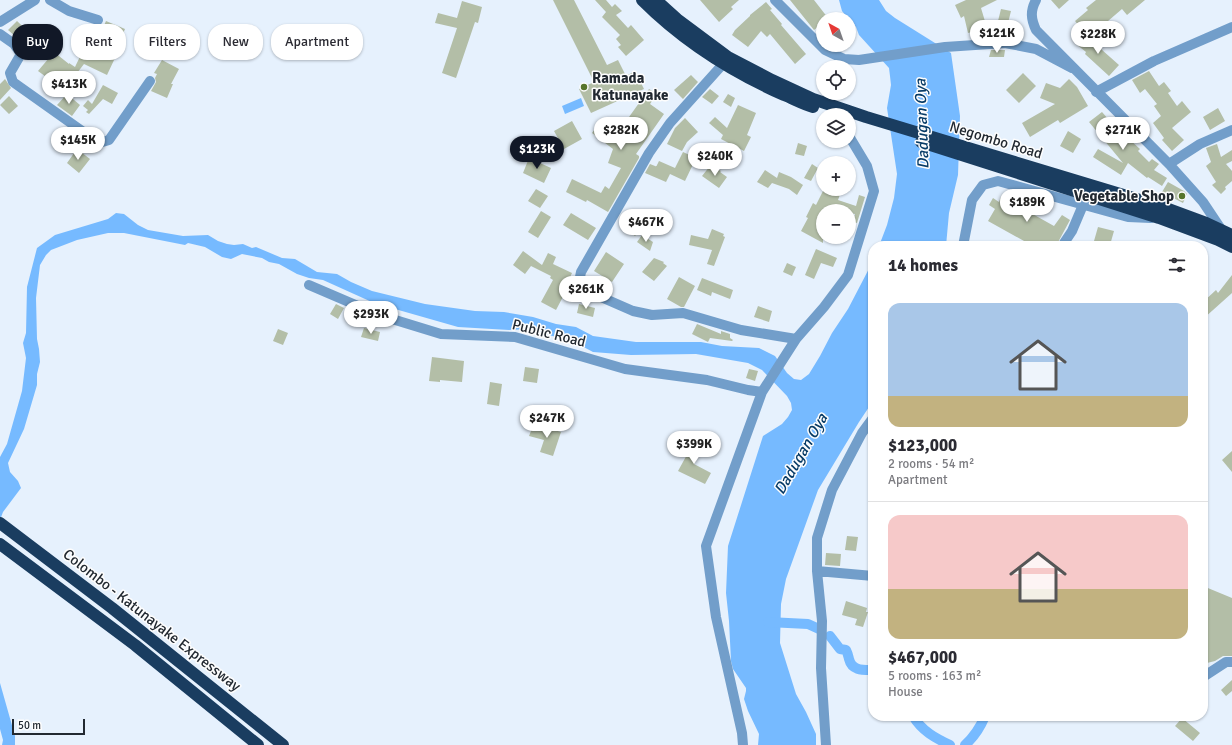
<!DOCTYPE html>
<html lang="en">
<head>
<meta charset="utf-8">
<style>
	:root { --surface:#fff; --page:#f2f2f3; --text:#2b2b33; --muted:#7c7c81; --line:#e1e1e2; --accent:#111827 }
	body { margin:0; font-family:Signika,sans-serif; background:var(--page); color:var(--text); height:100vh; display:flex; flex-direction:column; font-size:15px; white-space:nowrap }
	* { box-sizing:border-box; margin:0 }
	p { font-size:13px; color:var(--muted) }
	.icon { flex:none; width:22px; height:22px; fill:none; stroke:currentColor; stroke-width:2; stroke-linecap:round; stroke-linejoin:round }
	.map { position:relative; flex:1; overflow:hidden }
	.panel { position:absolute; left:868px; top:241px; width:340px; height:480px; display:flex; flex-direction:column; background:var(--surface); border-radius:16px; box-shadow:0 1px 3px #0004 }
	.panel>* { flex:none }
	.hud { position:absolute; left:12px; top:24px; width:380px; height:36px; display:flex; gap:8px }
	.needle { width:26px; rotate:320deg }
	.buttons { position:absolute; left:816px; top:12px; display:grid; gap:8px }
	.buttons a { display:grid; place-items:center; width:40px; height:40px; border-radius:50%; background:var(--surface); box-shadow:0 1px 3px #0004; font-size:20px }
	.scale { position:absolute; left:12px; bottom:10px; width:73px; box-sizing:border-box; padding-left:4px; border:2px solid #222931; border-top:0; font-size:11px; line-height:14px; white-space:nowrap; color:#222931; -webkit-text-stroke:3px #fdfdfd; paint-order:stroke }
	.price { position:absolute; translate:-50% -34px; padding:0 9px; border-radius:14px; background:#fff; color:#222; font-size:13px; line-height:26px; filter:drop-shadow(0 1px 2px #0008) }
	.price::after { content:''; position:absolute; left:50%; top:24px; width:12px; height:9px; margin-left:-6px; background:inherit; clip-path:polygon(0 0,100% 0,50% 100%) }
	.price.on { background:var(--accent); color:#fff }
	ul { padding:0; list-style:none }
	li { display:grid; align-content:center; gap:8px; height:212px; padding:0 20px }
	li+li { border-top:1px solid var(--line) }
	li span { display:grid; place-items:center; height:124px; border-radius:12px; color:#555 }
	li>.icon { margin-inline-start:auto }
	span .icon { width:72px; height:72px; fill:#fffc; stroke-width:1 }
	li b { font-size:17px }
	h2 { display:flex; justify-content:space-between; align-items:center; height:48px; padding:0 20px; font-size:17px }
	.pill { padding:0 14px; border-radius:16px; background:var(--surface); box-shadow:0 1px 3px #0004; font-size:14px; line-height:36px }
	.pill.on { background:var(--accent); color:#fff }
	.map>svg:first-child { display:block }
</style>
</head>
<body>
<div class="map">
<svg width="1232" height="745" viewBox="0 0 1232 745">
	<rect width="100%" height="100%" fill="#e6f1fd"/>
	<!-- water -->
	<path fill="#76baff" d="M839,0H879L886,11L895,18L951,53L960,116L958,175L949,213L946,246H879L887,225L894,198L897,174L887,108L891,85L890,76L889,68L859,35L856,27L852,21L846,16L842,11Z
		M581,98L584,106L565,114L562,106Z
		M116,213L124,214L138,225L148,230L183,236L208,235L218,241L227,244L234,245L243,244L252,248L256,247L282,258L295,259L317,272L337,274L351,282L372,291L425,304L475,311L504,312L533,317L556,324L576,327L593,336L636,342H701L722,346L759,348L775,356L787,373L794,379L801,380L809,374L820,356L832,333L848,309L873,261V401L859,422L818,490L786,579L781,604L780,643L796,694L806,712L816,734V745H758L759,734L748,711L744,699L746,691V688L733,669L731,661L729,621L726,593L728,546L763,436L782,424L788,417L792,410L791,403L787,396L762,370L748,363L696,354L631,355L593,352L576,343L529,329L509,330L458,327L374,303L323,280L309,278L297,274L279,264L269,262L262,258L242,254L231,259L222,257L205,247L188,243L185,245L124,233H108L77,240L51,250L46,255L40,265L36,298L37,339L39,349L40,362L37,374V385L24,429L8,463L10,472L18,481L21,488L3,512L0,520V457L7,444L22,391L26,358L23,343L26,333L27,287L37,248L55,235L108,219Z
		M0,683L15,736V745H2L3,740L0,729Z"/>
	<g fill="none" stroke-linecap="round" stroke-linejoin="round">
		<!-- canal -->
		<path stroke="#76baff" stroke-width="10" d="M768,622L808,624L819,629
			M830,636L840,649L846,650C848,654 848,655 849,659C852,671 863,670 873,670
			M913,716C922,731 935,738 950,745
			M965,745C974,737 980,728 985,716"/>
	</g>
	<!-- building -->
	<path fill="#b3bea7" d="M553,0H574L607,65L618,60L626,76L635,71L644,89L591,113L579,89L594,82Z
		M595,0H606L612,7L615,4L622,11L616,15L628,28L631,25L644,40L626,56L618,47L621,45L616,39L620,35L602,17L606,12Z
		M700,0H739L731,7L733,9L719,22Z
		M790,0H814L828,18L823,19V23L814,30Z
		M966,0H997L981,8L987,28L968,33L964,16L961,18L955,5Z
		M1051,0H1069L1059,9Z
		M1096,0H1145L1127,15L1122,9L1101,27L1100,25L1087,35L1075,21L1088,10L1086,8Z
		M462,1L482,7L478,23L475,22L456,78L442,73L457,28L435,23L438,13L457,18Z
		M766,2L772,9L770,10L782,24L781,25L806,54L795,64L770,34L767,37L761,31L748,47L732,35L735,30L750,16V15Z
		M1001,9L1011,11L1006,31L996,29Z
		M17,21L37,40L30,49L8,30Z
		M106,21L125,29L113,57L115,58L107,75L84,64L64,90L38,71L54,52L69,64V63L75,67L86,44L94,48Z
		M1084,34L1119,65L1109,76L1085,54L1086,52L1076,44Z
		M141,36L155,42L149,54L135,47Z
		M991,50H1005L1004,57H989Z
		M162,60L179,69L171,84H173L167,98L151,91L156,82L155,78L157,74L154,73Z
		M1149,71L1159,86L1164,82L1171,91L1168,93L1177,106L1182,101L1191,112L1172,128L1184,140L1172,151L1162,140L1164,138L1153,123L1161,116L1154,106L1157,104L1145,89L1140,93L1132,80Z
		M1023,73L1036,86L1019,103L1006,90Z
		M691,75L698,82L683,99L674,90Z
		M5,79L11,88L0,100V84Z
		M1069,79L1077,87L1088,106L1060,123L1058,120L1030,137L1022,123L1055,104L1040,98L1046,83L1060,88Z
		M103,85L118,93L112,104L103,99L89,114L86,112L88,110L83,106L88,100L92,104Z
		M649,89L657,94L650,104L664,114L636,154L639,156V158L608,212L587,200L586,202L566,192L572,179L601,193L605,186L609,189L621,168L608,163L613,149L592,133L602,119L619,131Z
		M710,89L719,96L712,104L702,97Z
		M67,94L80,105L72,116L57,105Z
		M728,94L735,98L731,107L723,102Z
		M9,96L18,106L9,114L0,105Z
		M738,105L756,113L747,135L751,137L744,151L721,139L723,135L709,123L715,117L727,128Z
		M1218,108L1225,121L1210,130L1203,117Z
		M1102,112L1116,128L1118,125L1131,135L1129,139L1140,149L1138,151L1149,162L1152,159L1159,164L1154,170L1167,178L1162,186L1148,177L1147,178L1128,163L1121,175L1093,157L1098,149L1123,163L1089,122Z
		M685,118L698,132L687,142L682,151L667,144L675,128Z
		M572,121L582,139L564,149L554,131Z
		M1068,131L1081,139L1073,153L1060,146Z
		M798,143L807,146L804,156L795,154Z
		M1217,144L1221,157L1232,150V161L1226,164L1232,171V181L1225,187L1226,189L1221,194L1212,185L1216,182L1206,166L1211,162L1206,148Z
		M717,146L732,160L726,165L712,152Z
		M77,149L90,159L79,173L67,163Z
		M683,152L696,158L685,181L670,174L666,182L645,173L650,164L660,168L656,167L659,161L675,168Z
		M529,158L551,168L544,183L523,173Z
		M812,164L818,168L811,181L804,178Z
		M710,166L721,171L720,172L727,177L719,188L702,176Z
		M765,170L777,178L779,172L791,177L803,185L797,195L789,189L772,183L768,188L757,182Z
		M1168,182L1184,191L1187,194L1183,203L1162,192Z
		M536,189L548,196L540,208L528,201Z
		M824,189H842L838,200L856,206L859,195L865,197L857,223L853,222L855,214L849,213V211H844L834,208L833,211H823V243L801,231L808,218L806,217L813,203L816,205Z
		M1025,195L1037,199L1029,212L1054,226L1062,215L1070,220L1056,246H1033L988,221L995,209L989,205L993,198L999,202L1001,197L1019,207Z
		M541,211L551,217L538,238L528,232Z
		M571,213L596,228L588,240L563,225Z
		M631,217L643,227L635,236L623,226Z
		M1098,227L1114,231L1110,245L1094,241Z
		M712,229L724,234L723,236L725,237L714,266L707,264L712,250L689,245L691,235L708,239Z
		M642,235L653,242L650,251L637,242Z
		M816,249L837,258L833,267L821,263L814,279L805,275Z
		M523,251L542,265L548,253L556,257L553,264L572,273L564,290L566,291L556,310L541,302L553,280L550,278L551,276L531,266L525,274L513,265Z
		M606,252L624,264L612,282L594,271Z
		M654,258L664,262L663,263L667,266L654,281L642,272Z
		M787,263L796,267L792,276L783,272Z
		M1232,275V293L1203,319V302L1216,290L1218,293Z
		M679,277L695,286L684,307H681L667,299Z
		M702,278L733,290L730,299L712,292L711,296L697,290Z
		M336,304L344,308L338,319L330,314Z
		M579,304L595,308L593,317L577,313Z
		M758,306L772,311L769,322L754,317Z
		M697,324L721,334V331L730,334V338L733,340L732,341L710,338L708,342L692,334Z
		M364,328L380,332L378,341L361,337Z
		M278,329L288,333L283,345L273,341Z
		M432,357L464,361L462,382L440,380V382L429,381Z
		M525,367L539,369L537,383L523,381Z
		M749,369L758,371L755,381L746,378Z
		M490,382L502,384L499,406L487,404Z
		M533,426L547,430L548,428L561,432L553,456L540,452L544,440L529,436Z
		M694,442L703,447L694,464L711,473L705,484L678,471Z
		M1232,451V472L1222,460Z
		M847,536L858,537L856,551L845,550Z
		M826,553L841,554L840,566L825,565Z
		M1203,586L1232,598V656H1223L1215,661L1203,664Z
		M846,601L867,608L866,612H868L863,627L855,625L857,619L842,615Z
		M1232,680V691L1226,696L1221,690Z
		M1182,718L1200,733L1193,741L1175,726Z"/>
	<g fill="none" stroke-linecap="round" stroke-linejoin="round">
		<!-- minor -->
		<path stroke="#729eca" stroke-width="10" d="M50,0L69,11L98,20
			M775,0L825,50L844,59L859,60L945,47L1005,43L1036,49L1072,68
			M1036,0C1030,11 1031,19 1036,30L1169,164L1203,202L1223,232
			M0,22L35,0
			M0,34L14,44L21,54L10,73L13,82L99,143L109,140L150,81
			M723,64L670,123L649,153L581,272L578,287L633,311L652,315L683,313L741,330L796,339
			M1096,92L1154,61L1232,27
			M1169,164L1200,144L1232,130
			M963,246L972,200L983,185L998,181L1128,217L1151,218
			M1062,246L1072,231L1083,205
			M309,285L379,315L441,334L515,337L625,369L707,380L748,390L762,392
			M817,571L873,576
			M1203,677L1226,662H1232
			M743,745L742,733L716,617L706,546L762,392L796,339L824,307L848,275L874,191L867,166L849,136
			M826,745L821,668L822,621L817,571V538L832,490L862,433L873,418"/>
		<!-- highway -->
		<path stroke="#1a3d60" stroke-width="12" d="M642,0C683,41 732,72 784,95C794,99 803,104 813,107
			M656,0L677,19L728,57L772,80L813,99L866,117L1160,206L1206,223L1232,235
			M921,142L1159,218L1218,240L1232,247
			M0,523L112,608L283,745
			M0,544L135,645L258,745"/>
	</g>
	<!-- markers -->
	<g fill="#57752b" stroke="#fdfdfd" stroke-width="1.5">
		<circle cx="584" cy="87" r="4"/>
		<circle cx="1182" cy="196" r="4"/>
	</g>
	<g text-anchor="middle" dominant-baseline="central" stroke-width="3" stroke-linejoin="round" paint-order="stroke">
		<!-- poi labels -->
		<g font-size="15" font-weight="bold" fill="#222931" stroke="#fdfdfd" text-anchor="start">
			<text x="592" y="78">Ramada<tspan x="592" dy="17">Katunayake</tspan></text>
			<text x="1174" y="196" text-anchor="end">Vegetable Shop</text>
		</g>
		<!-- street labels -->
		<g font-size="15" fill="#222931" stroke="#fdfdfd">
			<text transform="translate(996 140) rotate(17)">Negombo Road</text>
			<text transform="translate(549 333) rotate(14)">Public Road</text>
			<text transform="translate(152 620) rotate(38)">Colombo - Katunayake Expressway</text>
		</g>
		<!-- water labels -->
		<g font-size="16" font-style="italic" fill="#083c67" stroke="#fdfdfd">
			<text transform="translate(922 124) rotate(-92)">Dadugan Oya</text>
			<text transform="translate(801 454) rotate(-60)">Dadugan Oya</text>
		</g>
	</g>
</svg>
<div class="buttons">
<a><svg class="needle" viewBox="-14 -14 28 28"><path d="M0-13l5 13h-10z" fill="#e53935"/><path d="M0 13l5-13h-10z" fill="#7c7c81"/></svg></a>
<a><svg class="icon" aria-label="locate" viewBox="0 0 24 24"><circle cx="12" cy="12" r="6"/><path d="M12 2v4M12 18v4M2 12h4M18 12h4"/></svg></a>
<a><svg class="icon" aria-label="layers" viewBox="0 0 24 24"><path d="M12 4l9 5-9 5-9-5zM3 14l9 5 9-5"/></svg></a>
<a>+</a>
<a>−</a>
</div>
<div class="scale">50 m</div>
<b class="price" style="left:997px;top:54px">$121K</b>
<b class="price" style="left:1098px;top:55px">$228K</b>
<b class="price" style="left:69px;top:105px">$413K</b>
<b class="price" style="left:621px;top:151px">$282K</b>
<b class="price" style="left:1123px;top:151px">$271K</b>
<b class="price" style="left:78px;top:161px">$145K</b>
<b class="price on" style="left:537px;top:170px">$123K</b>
<b class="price" style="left:715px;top:177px">$240K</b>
<b class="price" style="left:1027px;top:223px">$189K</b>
<b class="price" style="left:646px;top:243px">$467K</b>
<b class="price" style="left:586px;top:310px">$261K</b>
<b class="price" style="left:371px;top:335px">$293K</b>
<b class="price" style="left:547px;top:439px">$247K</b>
<b class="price" style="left:694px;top:465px">$399K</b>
<div class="hud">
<a class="pill on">Buy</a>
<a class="pill">Rent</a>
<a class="pill">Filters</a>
<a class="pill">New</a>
<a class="pill">Apartment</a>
</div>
<section class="panel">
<h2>14 homes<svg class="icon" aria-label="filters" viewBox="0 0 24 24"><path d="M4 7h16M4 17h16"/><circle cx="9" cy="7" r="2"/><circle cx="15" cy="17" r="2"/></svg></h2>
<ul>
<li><span style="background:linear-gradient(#a9c7e8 75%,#c2b280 0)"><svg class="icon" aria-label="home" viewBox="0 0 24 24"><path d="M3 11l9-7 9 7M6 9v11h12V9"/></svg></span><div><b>$123,000</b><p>2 rooms · 54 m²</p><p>Apartment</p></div></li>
<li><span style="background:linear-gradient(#f6c9c9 60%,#c2b280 0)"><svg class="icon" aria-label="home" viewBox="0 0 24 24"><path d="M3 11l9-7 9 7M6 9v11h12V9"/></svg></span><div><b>$467,000</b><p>5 rooms · 163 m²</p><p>House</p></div></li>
</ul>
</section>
</div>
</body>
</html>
